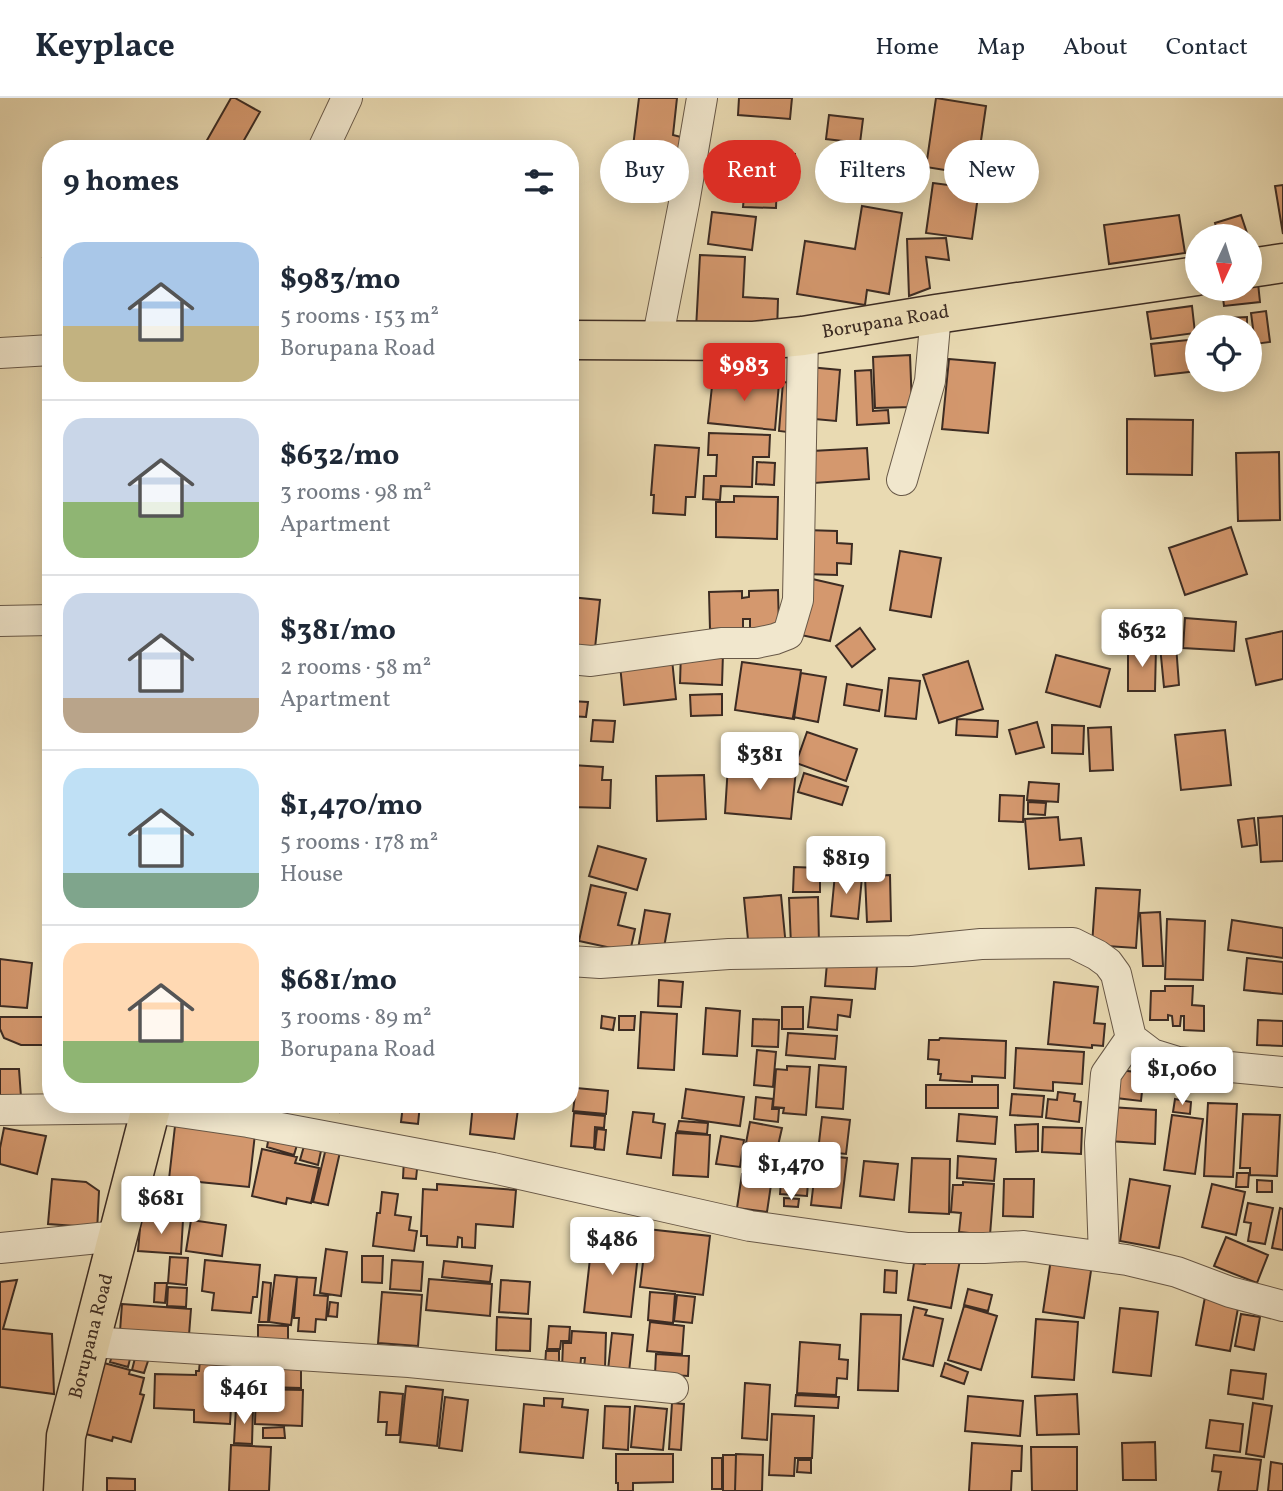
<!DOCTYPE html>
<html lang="en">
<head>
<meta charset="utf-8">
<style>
	:root { --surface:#fff; --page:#f6f6f7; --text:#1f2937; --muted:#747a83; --line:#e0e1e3; --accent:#d93025 }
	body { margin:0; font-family:Vollkorn,serif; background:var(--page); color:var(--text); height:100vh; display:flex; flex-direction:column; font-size:26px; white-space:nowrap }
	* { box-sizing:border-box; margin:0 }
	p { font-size:23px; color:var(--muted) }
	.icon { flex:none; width:38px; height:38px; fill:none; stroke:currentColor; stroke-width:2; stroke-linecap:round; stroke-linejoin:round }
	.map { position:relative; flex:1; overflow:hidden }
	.sheet { position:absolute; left:42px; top:42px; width:537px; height:973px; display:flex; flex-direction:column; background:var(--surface); border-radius:28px; box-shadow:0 4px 18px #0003 }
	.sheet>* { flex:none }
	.banner { position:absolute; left:600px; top:42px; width:578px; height:63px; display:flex; gap:14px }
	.needle { width:46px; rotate:184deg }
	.tools { position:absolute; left:1185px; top:126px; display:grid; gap:14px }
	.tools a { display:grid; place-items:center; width:77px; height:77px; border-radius:50%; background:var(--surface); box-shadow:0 4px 18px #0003; font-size:35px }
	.price { position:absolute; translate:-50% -60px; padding:0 16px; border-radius:7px; background:#fff; color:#222; font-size:23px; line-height:46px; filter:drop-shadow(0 2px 4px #0008) }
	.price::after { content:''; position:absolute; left:50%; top:42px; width:21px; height:16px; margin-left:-10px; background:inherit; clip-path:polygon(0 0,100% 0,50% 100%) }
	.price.on { background:var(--accent); color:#fff }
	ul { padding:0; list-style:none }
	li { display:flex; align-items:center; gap:21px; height:175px; padding:0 21px }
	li+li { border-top:2px solid var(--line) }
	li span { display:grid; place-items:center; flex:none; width:196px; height:140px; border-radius:21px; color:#555 }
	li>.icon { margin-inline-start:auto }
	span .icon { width:84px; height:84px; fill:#fffc; stroke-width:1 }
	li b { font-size:30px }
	h2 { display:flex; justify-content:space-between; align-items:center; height:84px; padding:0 21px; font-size:30px }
	.pill { padding:0 24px; border-radius:32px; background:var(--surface); box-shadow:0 4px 18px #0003; font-size:24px; line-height:63px }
	.pill.on { background:var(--accent); color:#fff }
	header { display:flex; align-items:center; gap:42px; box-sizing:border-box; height:98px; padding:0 35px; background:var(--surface); border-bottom:2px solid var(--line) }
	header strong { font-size:33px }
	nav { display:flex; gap:38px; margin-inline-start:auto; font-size:24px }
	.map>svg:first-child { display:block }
</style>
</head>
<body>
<header>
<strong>Keyplace</strong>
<nav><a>Home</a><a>Map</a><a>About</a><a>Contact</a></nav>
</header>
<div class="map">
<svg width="1283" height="1393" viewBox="0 0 1283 1393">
	<rect width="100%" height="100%" fill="#e9dab2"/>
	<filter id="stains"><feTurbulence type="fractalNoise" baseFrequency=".00286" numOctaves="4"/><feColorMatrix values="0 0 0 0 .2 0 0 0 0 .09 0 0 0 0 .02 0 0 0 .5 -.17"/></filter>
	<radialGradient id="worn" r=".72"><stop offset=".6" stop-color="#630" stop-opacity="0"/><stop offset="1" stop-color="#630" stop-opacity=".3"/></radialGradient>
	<!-- building -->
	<path fill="#d4986e" stroke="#3d2c23" stroke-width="2" d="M231,0H235L260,14L239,51H202Z
		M639,0H677L673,37L681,39L676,79L630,73Z
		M739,0H792L790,21L738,17Z
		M936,0L986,8L976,77L926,69Z
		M829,17L863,21L860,45L826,41Z
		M742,54L795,56L793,83L777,82L776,110L743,109L744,98L736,97L737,83H721L722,63L741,64Z
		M933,85L979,91L972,141L926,135Z
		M1283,87V136L1275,88Z
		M862,108L902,115L889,196L867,192L865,207L797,196L805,143L855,151Z
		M712,114L756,119L752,152L708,146Z
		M1179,117L1185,155L1109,166L1104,127Z
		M1241,117L1248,138H1219L1215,125Z
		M946,140L949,162L926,159L930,190L909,198L907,141Z
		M51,157V179L43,160Z
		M700,157L745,159L743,199L778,201L777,235L696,231Z
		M1258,185L1260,204L1224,208L1222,191H1250V186Z
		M1192,208L1195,235L1151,241L1147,214Z
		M1266,213L1270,244L1255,246L1251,215Z
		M1247,219V229H1227V220Z
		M1197,241V273L1155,278L1151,246Z
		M910,257L912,309L875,310L873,259Z
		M949,261L995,265L988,335L942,331Z
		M809,269L840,272L836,323L804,320Z
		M871,272L873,313L888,312L889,325L857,327L855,273Z
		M713,279L779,285L775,332L708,325Z
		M783,284L800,286L795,335L779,333Z
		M1127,321L1193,322L1192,377L1127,376Z
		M709,335L770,337L769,359H753L752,389L721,388L720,402L703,401L704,378H716L717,357H708Z
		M655,347L699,350L695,399H686L685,417L653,415L654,397H651Z
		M867,350L869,381L814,385L812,353Z
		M1279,354L1280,422L1238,423L1236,355Z
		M757,364L775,365L774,387L756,386Z
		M734,398L778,399L777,441L716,439V404H734Z
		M1231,429L1247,476L1185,497L1169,450Z
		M805,432L837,433V445L852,446L851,466L837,465V477L804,476Z
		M900,453L941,460L931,519L890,512Z
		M808,480L843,488L830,543L796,536Z
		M778,492L779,530L750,531V521H743V530L710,531L709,494L742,493V500L749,499V493Z
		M570,499L600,502L594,560L570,558Z
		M1185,520L1236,524L1234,553L1183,550Z
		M860,530L875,551L852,569L836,548Z
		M1283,533V581L1256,587L1246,541Z
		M1176,547L1179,587L1164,589L1160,548Z
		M1128,548L1156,549L1155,593H1128Z
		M681,553L723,555L722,587L680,585Z
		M1056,557L1110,571L1100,609L1046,594Z
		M672,561L676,601L624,607L620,567Z
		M968,563L983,611L939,625L923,577Z
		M742,564L801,572L794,621L735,612Z
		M801,575L826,579L818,624L793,619Z
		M889,580L920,583L916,621L885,618Z
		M847,586L882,592L879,613L844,607Z
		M722,596V617L691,618L690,597Z
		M570,603L588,604L586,619L570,618Z
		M957,621L998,623L997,639L956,637Z
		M593,622L615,623L613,644L591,643Z
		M1037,624L1044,649L1016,656L1009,632Z
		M1052,627L1084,628L1083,656L1052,655Z
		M1111,629L1113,672L1090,673L1088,630Z
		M1225,632L1231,687L1181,692L1175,637Z
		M807,634L857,651L846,683L796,665Z
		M572,667L603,669L602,682H611L610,710L570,709Z
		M728,667L796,672L791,721L725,715Z
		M804,675L848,689L842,707L798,694Z
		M704,677L706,721L657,723L656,678Z
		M1029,684L1059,686L1058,704L1027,702Z
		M1000,697L1024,698L1023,724L999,723Z
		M1028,704L1046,705L1045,717L1028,716Z
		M1283,718V763L1261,764L1258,720Z
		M1058,719L1060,742L1081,740L1084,767L1029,771L1025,721Z
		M1254,720L1257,747L1242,749L1238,722Z
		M598,748L646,761L637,792L589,778Z
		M794,769L820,770V794H793Z
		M835,776L862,779L858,821L831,818Z
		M890,777L891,823L867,824L865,778Z
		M591,787L626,795L618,827L635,831L630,854L579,843Z
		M1096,790L1140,792L1136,850L1092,847Z
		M781,797L786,849L749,852L744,800Z
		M818,799L819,846L791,847L789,800Z
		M570,811H578L575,856H570Z
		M645,812L670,816L663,855L638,851Z
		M1160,814L1163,868H1143L1140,815Z
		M1167,821L1205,823L1203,882L1165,881Z
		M1232,822L1283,830V860L1228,852Z
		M1247,860L1283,864V896L1244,892Z
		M0,861L32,865L27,910L0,908Z
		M827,865L877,868L875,891L825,888Z
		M659,882L683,884L681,909L658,908Z
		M1054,884L1098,889L1094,925L1105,926L1103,948L1092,947V950L1048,946Z
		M1165,888H1193L1192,907L1204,908V933L1184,932V918H1181L1180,928H1173L1172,918L1168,917V922H1150L1151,893H1165Z
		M811,899L852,902L850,919L838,917L837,932L808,929Z
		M782,909H803V931H782Z
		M706,910L740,913L737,958L703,956Z
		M641,914L677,916L674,972L638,970Z
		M602,918L615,920L613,932L601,930Z
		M619,918H635L634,932H619Z
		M0,919H51V947H21L4,940L0,931Z
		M753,921L779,922L778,949L752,948Z
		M1258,922L1283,923V948L1257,947Z
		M788,935L837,938L835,961L786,957Z
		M940,940L1006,943L1005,980L972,978V984L940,982L941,976H938L939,962L928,961L929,942H939Z
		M1016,950L1084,954L1082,986L1053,984V993L1014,990Z
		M757,952L776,954L773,989L754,987Z
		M819,967L846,969L843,1011L816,1009Z
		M787,968L810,969L806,1017L783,1015L784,1010L773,1009L776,971L787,972Z
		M0,971H19L21,999L0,1000Z
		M1119,972L1144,975L1141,1003L1116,1000Z
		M926,987H998V1010H926Z
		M576,990L608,993L606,1016L573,1013Z
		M686,991L744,999L740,1028L682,1020Z
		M1058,994L1075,996L1074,1003L1081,1004L1079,1024L1046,1020L1048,1001L1057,1002Z
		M1012,996L1044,998L1042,1019L1010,1017Z
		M756,999L773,1001L772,1011H779L778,1024L754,1021Z
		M1175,1001L1191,1004L1190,1016L1173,1014Z
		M1208,1005L1237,1006L1233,1079L1204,1078Z
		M318,1006H340L339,1014L317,1009Z
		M398,1006H420L418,1026L401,1024L403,1007Z
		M473,1006L518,1011L514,1041L470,1036Z
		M1110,1009L1156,1012L1155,1046L1108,1043Z
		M633,1014L654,1016L653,1024L665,1026L661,1060L627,1056Z
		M574,1015L605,1018L604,1030L595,1029L594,1050L571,1048Z
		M959,1016L997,1019L995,1046L957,1043Z
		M1243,1016L1280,1017L1277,1078L1250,1077V1070H1240Z
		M1172,1017L1203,1021L1195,1076L1164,1072Z
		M822,1019L850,1022L846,1056L818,1053Z
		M679,1023L708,1025L707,1036L677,1033Z
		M750,1024L782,1030L777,1052L746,1045Z
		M1038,1026V1053L1016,1054L1015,1027Z
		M175,1028L255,1036L249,1089L169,1081Z
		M1043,1029L1082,1030L1081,1056L1042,1054Z
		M4,1030L46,1038L37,1076L0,1066V1050Z
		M597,1031L606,1032L604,1052L595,1051Z
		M676,1035L710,1037L708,1079L673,1077Z
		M269,1038L297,1047L294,1057L267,1049Z
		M721,1038L744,1042L740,1069L716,1066Z
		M304,1048L321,1053L318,1067L300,1062Z
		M326,1050L340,1054L328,1107L313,1104Z
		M262,1051L297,1059L295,1065L319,1070L311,1105L287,1100L286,1106L252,1098Z
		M783,1054L810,1056L807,1098L780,1096Z
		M817,1057L847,1060L841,1110L811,1107Z
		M747,1058L774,1061L772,1076L746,1072Z
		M958,1058L996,1061L994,1083L957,1080Z
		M912,1060L950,1061L949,1116L909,1114Z
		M404,1061L418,1062L416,1081L403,1080Z
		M864,1063L898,1066L894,1102L860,1098Z
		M1237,1075H1249L1248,1089H1236Z
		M742,1076L772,1080L767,1114L737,1110Z
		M52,1081L86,1084L99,1093L97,1134L76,1128L48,1126Z
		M1004,1081H1034L1033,1119L1003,1118Z
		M1130,1081L1170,1088L1159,1150L1120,1143Z
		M1257,1082L1272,1083V1094H1257Z
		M963,1084L994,1086L990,1137L959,1134L961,1115L951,1114L953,1087H963Z
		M437,1086L516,1092L513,1129L476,1126L475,1150L462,1149V1140L458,1139L457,1149L427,1147V1138H421L423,1091L437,1092Z
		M1212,1086L1245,1094L1236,1137L1202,1129Z
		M382,1094L398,1096L395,1117L411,1119L409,1132L417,1133L414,1153L373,1148L377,1115H380Z
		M151,1098L174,1101L172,1115L149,1113Z
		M784,1100L799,1101L798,1109L784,1108Z
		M1248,1105L1273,1110L1265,1146L1248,1143L1251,1125L1244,1124Z
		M1280,1110L1283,1111V1152L1272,1150Z
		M141,1119L183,1122L181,1156L138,1153Z
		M191,1122L226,1127L222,1158L186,1153Z
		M647,1131L710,1138L703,1197L640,1189Z
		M617,1138L637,1140L636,1147L639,1148L631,1219L584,1214L592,1143L617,1145Z
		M1226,1139L1268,1157L1257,1185L1214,1168Z
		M326,1151L347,1154L341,1198L320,1195Z
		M926,1157L960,1162L951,1210L908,1202L914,1165L925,1166Z
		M362,1158H383L382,1185L362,1184Z
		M170,1159L188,1160L186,1187L168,1185Z
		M1051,1161L1092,1166L1084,1220L1043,1214Z
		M205,1162L260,1167L257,1199H253L251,1215L212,1212L214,1195L202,1193Z
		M392,1162L423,1164L421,1193L390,1191Z
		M444,1163L492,1168L490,1184L442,1179Z
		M885,1172L897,1173L896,1195L884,1194Z
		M275,1177L297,1179L291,1227L269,1224Z
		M297,1179L316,1180L314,1197L328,1198L326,1222L316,1221L315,1234L298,1233L299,1220H294Z
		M429,1181L492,1186L490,1218L426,1212Z
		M17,1182L3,1231L52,1236L54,1296L0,1289V1184Z
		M501,1182L530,1184L528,1216L499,1214Z
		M263,1184L271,1185L268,1224H259Z
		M155,1185H167L165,1205L154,1204Z
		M168,1189L187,1190L186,1209L167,1208Z
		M968,1191L992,1197L988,1213L964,1207Z
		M382,1194L422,1197L418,1248L378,1245Z
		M650,1194L675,1196L673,1225L648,1222Z
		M677,1197L695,1199L692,1225L674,1223Z
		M1205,1199L1239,1205L1230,1253L1196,1247Z
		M330,1204L338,1205L337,1219L328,1218Z
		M122,1206L191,1211L189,1237L120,1233Z
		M964,1208L997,1218L981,1272L948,1262Z
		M914,1209L927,1212L925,1217L943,1221L933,1268L903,1261Z
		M1120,1210L1158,1214L1151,1278L1113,1274Z
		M861,1216L901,1217L898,1293L858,1292Z
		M1241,1216L1260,1219L1254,1252L1235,1248Z
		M497,1219L531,1221L530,1253L496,1252Z
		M1036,1221L1078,1224L1074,1282L1032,1279Z
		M650,1224L684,1228L682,1256L647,1253Z
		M258,1227L288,1228V1242L258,1241Z
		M549,1228L570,1229L569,1243H561L560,1251H547Z
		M572,1233L606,1235L605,1270L584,1269L585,1260H581L580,1272L562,1271L563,1245H571Z
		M612,1235L633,1237L629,1274L608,1272Z
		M800,1244L840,1247L839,1261L848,1262L847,1281L837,1280L836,1297L797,1295Z
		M114,1252L131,1257L128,1269L110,1264Z
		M546,1253H559V1268H545Z
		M136,1256L149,1260L144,1275L132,1272Z
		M656,1256L689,1258L688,1278L655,1276Z
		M200,1262L225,1263V1275H233L230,1326L194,1324V1312L154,1310L155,1276L196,1277V1273H199Z
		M104,1265L130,1272L129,1276L144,1280L140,1296L144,1297L131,1344L113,1339L112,1343L82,1335Z
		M945,1265L968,1274L964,1286L941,1278Z
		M266,1271H301V1290L266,1289Z
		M1231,1272L1266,1276L1263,1301L1228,1296Z
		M745,1285L770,1287L767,1342L742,1340Z
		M406,1288L443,1292L437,1348L400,1344Z
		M256,1291L303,1292L302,1328L255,1326Z
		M380,1294L403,1296L399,1337H386L387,1324H378Z
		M1077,1296L1079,1336L1037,1337L1035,1298Z
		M796,1297L839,1299L838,1310L795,1308Z
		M968,1298L1023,1303L1020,1338L965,1333Z
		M445,1299L468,1302L462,1353L439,1350Z
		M544,1300L563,1301L562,1309L588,1312L583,1360L520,1354L524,1306L544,1308Z
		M672,1305L684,1306L681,1352L669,1351Z
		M1253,1305L1272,1308L1264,1359L1246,1356Z
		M605,1308L630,1309L628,1352L603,1350Z
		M635,1308L667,1311L663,1352L631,1349Z
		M236,1309L253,1310L252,1346L234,1345Z
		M772,1316L814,1318L812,1360H795L794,1378L769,1377Z
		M1210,1322L1243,1326L1240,1354L1206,1350Z
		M284,1329L285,1340H263V1330Z
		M1155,1344L1156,1382H1123L1122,1345Z
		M972,1345L1022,1348L1021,1373H1012L1011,1393H969Z
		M231,1347L271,1349L269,1393H229Z
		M1031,1349H1077V1393H1032Z
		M616,1356H673V1384L633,1385V1393H618V1385H616Z
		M736,1356L763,1357L762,1393H735Z
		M723,1357H736L735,1393H723Z
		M1214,1357L1261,1362L1257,1393H1218L1221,1374L1212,1373Z
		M712,1360H722V1391H712Z
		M798,1362H811V1375L797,1374Z
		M1271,1364L1283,1366V1393H1268Z
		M107,1380L135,1381V1393H107Z"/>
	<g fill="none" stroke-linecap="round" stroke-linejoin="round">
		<defs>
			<path id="minor" d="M323,51L347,0
				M657,243L684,105L702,0
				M0,255L51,252
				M902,382L930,283L936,216
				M0,523L51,522
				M570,561L591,563L721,545H756L775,541L788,536L798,502L803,238
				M570,863L600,865L729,856L911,853L981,846L1073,845L1097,857L1108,865L1116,876L1131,940L1152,956L1178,964L1283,974
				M0,1012L152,1010L248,1024L493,1070L750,1128L908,1150H984L1024,1148L1127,1162L1177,1174L1230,1194L1283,1208
				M0,1150L118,1138
				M1104,1159L1100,1045L1106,976L1131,940
				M90,1244L409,1264L673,1290"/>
			<g id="primary">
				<path d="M1250,170L1283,165"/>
				<path id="s1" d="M570,242L754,243L803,238L936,216L1197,178"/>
				<path id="s2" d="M63,1393L66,1338L152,1006"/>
			</g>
		</defs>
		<!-- minor casing -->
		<use href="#minor" stroke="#685847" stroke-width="32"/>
		<!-- primary casing -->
		<use href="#primary" stroke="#3d2c23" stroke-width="41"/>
		<!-- minor -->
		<use href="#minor" stroke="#f1e7cd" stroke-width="30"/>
		<!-- primary -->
		<use href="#primary" stroke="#e9dab2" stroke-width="38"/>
	</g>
	<g text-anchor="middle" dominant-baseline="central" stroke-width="6" stroke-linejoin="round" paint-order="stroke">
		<!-- street labels -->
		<g font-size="19" fill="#3d2c23" stroke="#f1e7cd">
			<text stroke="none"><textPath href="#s1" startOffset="317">Borupana Road</textPath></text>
			<text stroke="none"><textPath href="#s2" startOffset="158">Borupana Road</textPath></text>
		</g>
	</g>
	<rect width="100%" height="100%" filter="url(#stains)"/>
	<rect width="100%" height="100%" fill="url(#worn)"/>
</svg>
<div class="tools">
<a><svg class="needle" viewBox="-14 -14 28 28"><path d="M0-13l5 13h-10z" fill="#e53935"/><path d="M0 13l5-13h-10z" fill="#747a83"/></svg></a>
<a><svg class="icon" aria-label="locate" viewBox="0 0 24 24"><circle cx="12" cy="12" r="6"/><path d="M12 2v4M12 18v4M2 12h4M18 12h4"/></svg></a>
</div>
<b class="price on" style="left:744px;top:305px">$983</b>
<b class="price" style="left:1142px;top:571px">$632</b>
<b class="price" style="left:760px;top:694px">$381</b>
<b class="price" style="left:846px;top:798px">$819</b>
<b class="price" style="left:1182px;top:1009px">$1,060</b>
<b class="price" style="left:791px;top:1104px">$1,470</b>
<b class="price" style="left:161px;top:1138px">$681</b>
<b class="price" style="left:612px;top:1179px">$486</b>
<b class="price" style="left:244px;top:1328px">$461</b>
<div class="banner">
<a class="pill">Buy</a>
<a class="pill on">Rent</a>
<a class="pill">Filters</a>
<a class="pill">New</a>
</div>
<section class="sheet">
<h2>9 homes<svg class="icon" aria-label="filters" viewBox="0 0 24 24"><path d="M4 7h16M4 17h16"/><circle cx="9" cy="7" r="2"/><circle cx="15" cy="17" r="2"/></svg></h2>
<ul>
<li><span style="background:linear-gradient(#a9c7e8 60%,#c2b280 0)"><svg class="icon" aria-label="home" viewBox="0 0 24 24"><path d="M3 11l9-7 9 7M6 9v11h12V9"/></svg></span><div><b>$983/mo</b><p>5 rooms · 153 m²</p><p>Borupana Road</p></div></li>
<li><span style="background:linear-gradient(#c9d6e8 60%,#8fb573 0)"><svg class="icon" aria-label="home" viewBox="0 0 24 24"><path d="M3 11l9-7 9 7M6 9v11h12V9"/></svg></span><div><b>$632/mo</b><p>3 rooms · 98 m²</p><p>Apartment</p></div></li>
<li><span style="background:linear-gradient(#c9d6e8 75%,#b9a48a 0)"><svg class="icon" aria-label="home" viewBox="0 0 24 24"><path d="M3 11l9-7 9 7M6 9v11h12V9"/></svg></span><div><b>$381/mo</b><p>2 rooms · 58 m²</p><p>Apartment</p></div></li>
<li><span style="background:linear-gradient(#bfe0f5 75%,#7fa58c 0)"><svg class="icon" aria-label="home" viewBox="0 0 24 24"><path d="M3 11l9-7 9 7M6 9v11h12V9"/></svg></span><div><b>$1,470/mo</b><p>5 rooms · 178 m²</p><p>House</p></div></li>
<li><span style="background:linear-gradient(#ffd9b3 70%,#8fb573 0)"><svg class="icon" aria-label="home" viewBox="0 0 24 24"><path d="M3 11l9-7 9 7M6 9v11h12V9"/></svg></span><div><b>$681/mo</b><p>3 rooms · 89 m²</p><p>Borupana Road</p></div></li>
</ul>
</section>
</div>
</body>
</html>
